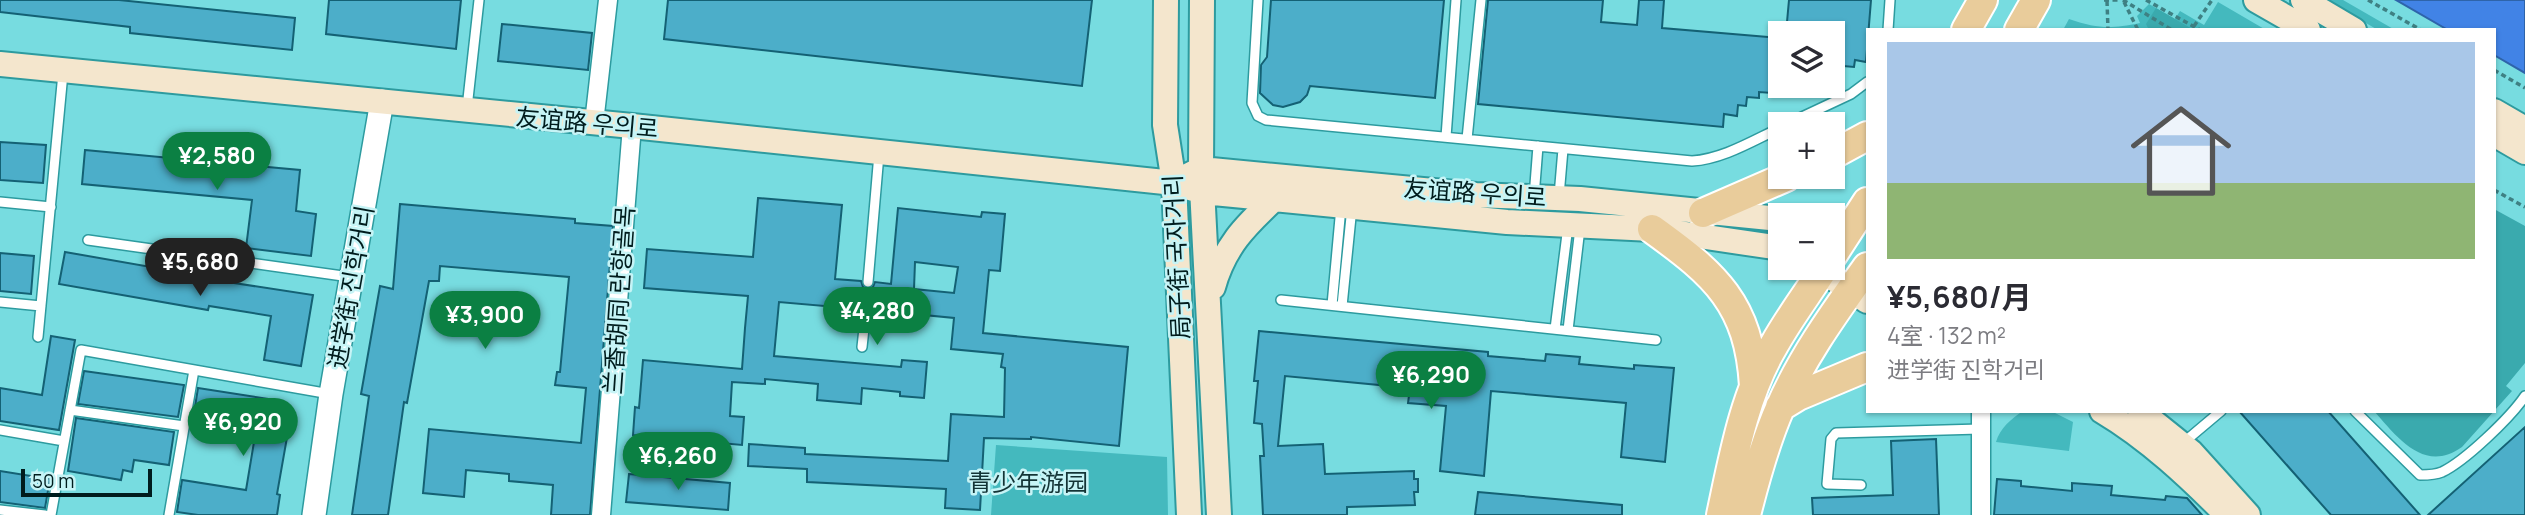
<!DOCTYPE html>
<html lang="zh">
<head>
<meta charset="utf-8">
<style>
	:root { --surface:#fff; --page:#f2f2f3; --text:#2b2b33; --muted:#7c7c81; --accent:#0b8043 }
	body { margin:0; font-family:Manrope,"Noto Sans SC","Noto Sans KR",sans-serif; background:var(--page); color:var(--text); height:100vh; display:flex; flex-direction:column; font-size:26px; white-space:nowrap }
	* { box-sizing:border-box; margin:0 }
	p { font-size:23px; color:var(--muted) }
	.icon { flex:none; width:38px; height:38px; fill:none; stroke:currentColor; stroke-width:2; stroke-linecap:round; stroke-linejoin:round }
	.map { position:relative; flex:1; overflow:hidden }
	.sheet { position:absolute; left:1866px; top:28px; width:630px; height:385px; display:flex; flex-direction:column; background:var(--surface); border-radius:0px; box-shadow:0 2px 5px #0004 }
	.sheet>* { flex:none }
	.fabs { position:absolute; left:1768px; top:21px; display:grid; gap:14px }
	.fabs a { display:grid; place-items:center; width:77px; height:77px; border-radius:0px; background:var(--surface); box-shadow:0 2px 5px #0004; font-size:35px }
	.scale { position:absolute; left:21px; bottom:18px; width:131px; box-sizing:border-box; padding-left:7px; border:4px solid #001c1d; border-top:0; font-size:19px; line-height:24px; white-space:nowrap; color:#001c1d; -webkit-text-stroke:5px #c6f4f6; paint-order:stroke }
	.price { position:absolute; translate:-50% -60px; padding:0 16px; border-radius:24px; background:var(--accent); color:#fff; font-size:23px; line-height:46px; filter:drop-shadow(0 2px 4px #0008) }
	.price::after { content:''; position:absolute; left:50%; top:42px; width:21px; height:16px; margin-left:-10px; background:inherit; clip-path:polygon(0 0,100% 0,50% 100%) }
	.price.on { background:#222; color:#fff }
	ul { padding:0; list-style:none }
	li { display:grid; align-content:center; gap:14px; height:371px; padding:0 21px }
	li span { display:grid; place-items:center; height:217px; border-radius:0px; color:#555 }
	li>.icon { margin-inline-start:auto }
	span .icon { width:126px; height:126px; fill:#fffc; stroke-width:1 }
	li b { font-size:30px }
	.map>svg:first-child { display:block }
</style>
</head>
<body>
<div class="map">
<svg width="2525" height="515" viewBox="0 0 2525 515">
	<rect width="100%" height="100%" fill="#77dce0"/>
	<!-- green -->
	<path fill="#44b9be" d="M2326,0H2343L2395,30H2378Z
		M2218,2L2266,30H2063L2069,19C2099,29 2110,29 2140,23L2137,16L2149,4L2175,19L2180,11L2204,25Z
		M2023,411H2051L2073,422L2069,451L1996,442C2000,428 2011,419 2023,411Z
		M996,445L1167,457L1168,515H991Z"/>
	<!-- forest -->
	<path fill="#3aaaae" d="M2156,8L2194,30H2149L2146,24Z
		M2494,209L2525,226V363L2506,386L2512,391L2462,447C2424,474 2397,437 2374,411H2494Z"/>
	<!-- water -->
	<path fill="#4183e6" stroke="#2e64aa" stroke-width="2" d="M2396,0H2525V73L2494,55V30H2448Z"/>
	<!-- building -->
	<path fill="#4caec9" stroke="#146174" stroke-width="2" fill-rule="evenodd" d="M0,0H119L295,18L292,50L130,33V27L0,12Z
		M329,0H461L456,49L326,34Z
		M668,0H1092L1082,86L664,39Z
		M1271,0H1444L1435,98L1310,86L1307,95L1300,102L1283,107L1273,105L1260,93L1261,65L1267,57Z
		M1488,0H1603L1601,22L1637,25L1639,0H1664L1662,28L1780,38V85L1773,84L1772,93L1759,92V98L1747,97L1746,106L1738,105L1737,116L1724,114L1723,127L1478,104Z
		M1789,0H1871L1866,62L1855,60L1854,67L1832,65V33H1786Z
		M502,24L592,33L588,70L498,61Z
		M0,142L46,145L43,183L0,180Z
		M85,150L300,170L296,211L316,214L311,256L246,248L252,200L82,184Z
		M758,198L842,205L835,279L861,281L863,287L868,289L873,287L875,282L891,284L898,208L981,217L982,212L1005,214L1000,271L989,270L983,333L1128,347L1119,446L1031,437V439L984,438L980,510L945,508L946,489L807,482V469L748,466L749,444L805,448V454L948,461L951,414L1004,417L1005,368L1001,367L1003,354L951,349L954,318L873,310L871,305L866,303L859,309L779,302L774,356L901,367L902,360L927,362L924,398L900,396V392L862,388L861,404L817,400L818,384L765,379V384L732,382L730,416L744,417L742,445L633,435L635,407L639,408L643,360L742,369L745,328L748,296L644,288L647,249L753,257ZM915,262L958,267L954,293L914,289Z
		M400,204L575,219V223L613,226L590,515H551L553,485L509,481V474L466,470L464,497L423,493L429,429L581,443L586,388L555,385L557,372H560L569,277L440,266L439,281H429L407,403L404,402L388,515H352L369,396L361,394L380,286L393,289Z
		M65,252L214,278V280L313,295L301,366L264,360L271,316L209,306L208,310L59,284Z
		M0,253L34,256L31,294L0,291Z
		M1259,331L1488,352V356L1545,361L1546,354L1580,357L1579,364L1634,369V365L1674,368L1665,462L1621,457L1626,403L1491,391L1484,476L1440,471L1446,406L1408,403L1410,388L1285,376L1278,446L1323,444L1325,474L1414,471V479H1418V492H1414L1415,505L1347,507V515H1263L1260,456H1264L1262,424L1254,423L1258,381H1254Z
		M51,336L75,340L59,430L0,421V388L42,395Z
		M84,371L184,385L178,417L78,404Z
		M198,388L269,399L268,405L292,409L277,494L280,495L277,515H198L177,512L182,480L246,490L257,424L194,413Z
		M2239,411H2328L2420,515H2331Z
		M76,418L174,432L169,465L134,460L132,472L123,470L121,480L68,471Z
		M2525,427V515H2428Z
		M1936,439L1939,515H1813L1812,498L1893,495L1891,441Z
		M0,471L50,479L45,508L0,502Z
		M629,474L730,483L728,510L626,502Z
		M1997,479L2021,481V486L2072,491V483L2112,486L2111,495L2165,500L2166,496L2187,498L2202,515H1994Z
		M1478,492L1622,505V515H1475Z"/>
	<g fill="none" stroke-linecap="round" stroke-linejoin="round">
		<defs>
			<path id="service" d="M1258,0L1252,103L1258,116L1266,120L1692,161C1723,159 1752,141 1780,128
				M1888,30L1890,0
				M467,108L479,0
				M1787,124L1851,94L1867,82
				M1446,137L1456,0
				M1467,139L1481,0
				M1559,196L1563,149
				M1534,197L1538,146
				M0,202L51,207
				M88,240L350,277
				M868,282L879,154
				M1281,300L1656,340
				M0,302L41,306
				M1332,305L1341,207
				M1342,306L1352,207
				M1555,329L1568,226
				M1568,330L1580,228
				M38,337L63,73
				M862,347L866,310
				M70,410L184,426
				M2355,411L2420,475C2427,475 2435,475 2442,472C2465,461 2510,418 2525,396
				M0,430L64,441
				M2183,443L2221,411
				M1861,485L1827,484L1831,439L1836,433L1980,429
				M0,510L45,515
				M51,515L81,350L330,394
				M169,515L194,370"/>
			<path id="minor" d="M594,123L608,0
				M1981,411V515
				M601,515L632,126"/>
			<path id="tertiary" d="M314,515L331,394L382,101"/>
			<path id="secondary" d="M1166,0L1165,125L1174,183L1189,515
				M1202,0L1201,169L1219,515
				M2256,0L2308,30
				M2303,0L2354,30
				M0,64L632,126L1174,183L1203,192L1507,222L1652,229L1780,248
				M2494,111L2525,129
				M2494,134L2525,152
				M1174,183L1201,169L1476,195L1580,199L1780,219
				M1818,268L1867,301
				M1213,287C1224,247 1245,226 1274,199
				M2102,411C2149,439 2189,477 2227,515
				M2140,411L2191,452L2248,515"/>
			<path id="primary" d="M1966,30L1983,0
				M2019,30L2036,0
				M1832,155L1867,136
				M1703,213L1786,177
				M1652,229C1716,275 1749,304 1754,386
				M1832,256L1867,202
				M1780,407L1798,396L1867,367
				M1721,515C1733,459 1744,395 1774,345C1789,318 1808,293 1824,268
				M1746,515C1755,479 1765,442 1780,408C1802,357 1835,312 1867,267"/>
		</defs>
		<!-- service casing -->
		<use href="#service" stroke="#2d9b9f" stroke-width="12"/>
		<!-- minor casing -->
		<use href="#minor" stroke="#2d9b9f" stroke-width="21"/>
		<!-- tertiary casing -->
		<use href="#tertiary" stroke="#2d9b9f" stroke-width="26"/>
		<!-- secondary casing -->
		<use href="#secondary" stroke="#2d9b9f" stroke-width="28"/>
		<!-- primary casing -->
		<use href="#primary" stroke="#fff" stroke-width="32"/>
		<!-- path -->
		<path stroke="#3e8083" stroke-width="3.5" stroke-dasharray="5 3.5" stroke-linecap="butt" d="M2104,0H2118
			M2123,0L2172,30
			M2146,0L2200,30
			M2368,0L2421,30
			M2107,1L2108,30
			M2124,2L2138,30
			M2194,26L2212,0
			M2494,70L2525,88
			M2494,190L2525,207"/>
		<!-- service -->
		<use href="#service" stroke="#fff" stroke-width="9"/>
		<!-- minor -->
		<use href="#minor" stroke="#fff" stroke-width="18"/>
		<!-- tertiary -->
		<use href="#tertiary" stroke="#fff" stroke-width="23"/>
		<!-- secondary -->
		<use href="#secondary" stroke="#f4e6cd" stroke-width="24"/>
		<!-- primary -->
		<use href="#primary" stroke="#e9cc9b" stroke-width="28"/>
	</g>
	<g text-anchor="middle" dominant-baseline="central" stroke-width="5" stroke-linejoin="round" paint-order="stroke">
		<!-- street labels -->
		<g font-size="24" fill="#001c1d" stroke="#c6f4f6">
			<text transform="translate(587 122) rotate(5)">友谊路 우의로</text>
			<text transform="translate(1475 192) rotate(4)">友谊路 우의로</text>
			<text transform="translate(1176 257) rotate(-93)">局子街 국자거리</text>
			<text transform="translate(350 287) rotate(-80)">进学街 진학거리</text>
			<text transform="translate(618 300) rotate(-86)">兰香胡同 란향골목</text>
		</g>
		<!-- park labels -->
		<g font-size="24" fill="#133436" stroke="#c6f4f6">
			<text x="1028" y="481">青少年游园</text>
		</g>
	</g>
</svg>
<div class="fabs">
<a><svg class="icon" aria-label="layers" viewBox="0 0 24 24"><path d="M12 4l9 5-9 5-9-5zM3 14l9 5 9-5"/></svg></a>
<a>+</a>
<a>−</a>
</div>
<div class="scale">50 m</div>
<b class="price" style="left:217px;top:192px">¥2,580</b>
<b class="price on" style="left:200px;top:298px">¥5,680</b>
<b class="price" style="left:877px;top:347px">¥4,280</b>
<b class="price" style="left:485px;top:351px">¥3,900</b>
<b class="price" style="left:1431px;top:411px">¥6,290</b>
<b class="price" style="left:243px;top:458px">¥6,920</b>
<b class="price" style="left:678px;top:492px">¥6,260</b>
<section class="sheet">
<ul>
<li><span style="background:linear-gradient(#a9c7e8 65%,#8fb573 0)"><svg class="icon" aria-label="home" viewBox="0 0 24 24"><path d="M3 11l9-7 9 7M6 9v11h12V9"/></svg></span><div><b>¥5,680/月</b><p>4室 · 132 m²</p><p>进学街 진학거리</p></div></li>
</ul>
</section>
</div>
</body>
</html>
